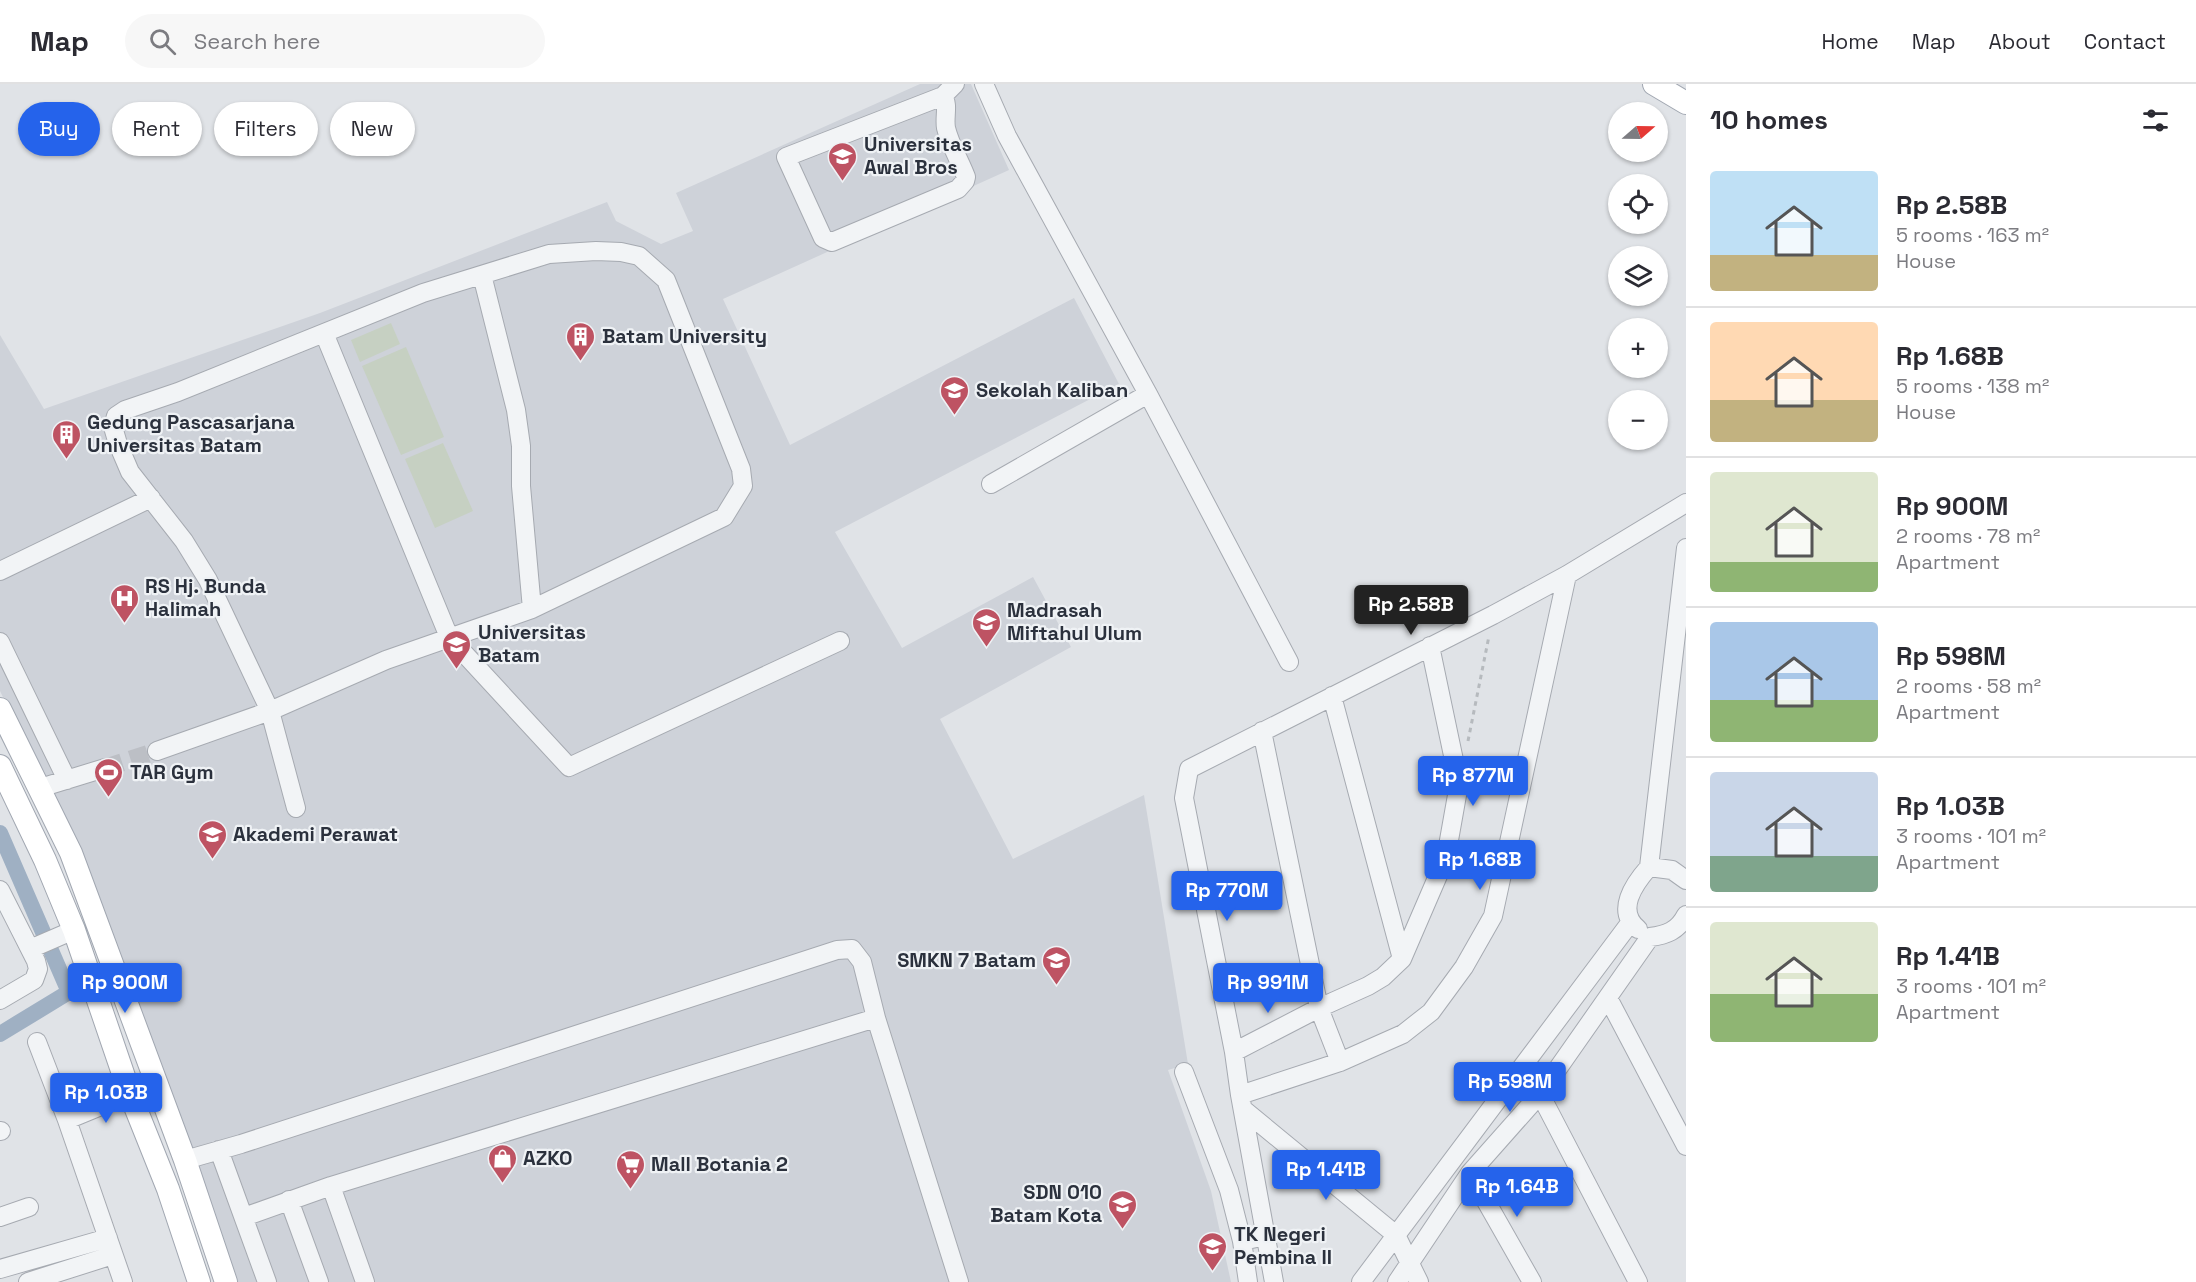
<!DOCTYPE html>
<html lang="en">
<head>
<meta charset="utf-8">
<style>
	:root { --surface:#fff; --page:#f7f7f7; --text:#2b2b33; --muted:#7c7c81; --line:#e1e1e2; --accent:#2563eb }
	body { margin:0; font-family:"Space Grotesk",sans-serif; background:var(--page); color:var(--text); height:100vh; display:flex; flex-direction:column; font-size:22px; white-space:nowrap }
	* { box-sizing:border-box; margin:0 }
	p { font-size:20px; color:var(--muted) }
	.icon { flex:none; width:33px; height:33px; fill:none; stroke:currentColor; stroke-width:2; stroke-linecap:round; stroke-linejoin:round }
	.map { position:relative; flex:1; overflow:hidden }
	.drawer { display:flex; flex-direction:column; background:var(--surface); width:510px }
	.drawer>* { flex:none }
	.top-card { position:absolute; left:18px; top:18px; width:570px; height:54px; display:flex; gap:12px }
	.needle { width:39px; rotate:70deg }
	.buttons { position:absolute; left:1608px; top:18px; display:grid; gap:12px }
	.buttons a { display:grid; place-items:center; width:60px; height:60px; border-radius:50%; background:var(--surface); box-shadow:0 2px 4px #0004; font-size:30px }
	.price { position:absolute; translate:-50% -51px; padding:0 14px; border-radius:6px; background:var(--accent); color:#fff; font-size:20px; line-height:39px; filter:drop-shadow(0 2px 3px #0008) }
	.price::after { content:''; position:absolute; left:50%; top:36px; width:18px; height:14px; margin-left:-9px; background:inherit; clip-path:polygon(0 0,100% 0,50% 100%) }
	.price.selected { background:#222; color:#fff }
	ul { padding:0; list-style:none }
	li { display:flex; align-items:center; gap:18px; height:150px; padding:0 24px }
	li+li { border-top:2px solid var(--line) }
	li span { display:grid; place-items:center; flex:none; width:168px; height:120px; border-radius:6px; color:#555 }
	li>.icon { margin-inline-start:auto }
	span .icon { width:72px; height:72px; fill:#fffc; stroke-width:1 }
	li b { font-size:26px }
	h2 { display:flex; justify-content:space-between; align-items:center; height:72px; padding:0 24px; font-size:26px }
	.tag { padding:0 21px; border-radius:27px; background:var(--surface); box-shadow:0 2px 4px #0004; font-size:21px; line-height:54px }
	.tag.selected { background:var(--accent); color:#fff }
	header { display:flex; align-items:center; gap:36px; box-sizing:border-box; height:84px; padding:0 30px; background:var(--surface); border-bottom:2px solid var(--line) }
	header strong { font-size:28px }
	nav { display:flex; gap:33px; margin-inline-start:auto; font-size:21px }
	.search { width:420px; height:54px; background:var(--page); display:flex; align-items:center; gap:15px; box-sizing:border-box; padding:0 21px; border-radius:33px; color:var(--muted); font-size:22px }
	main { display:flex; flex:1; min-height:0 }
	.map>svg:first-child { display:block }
</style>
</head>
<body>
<header>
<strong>Map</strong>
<div class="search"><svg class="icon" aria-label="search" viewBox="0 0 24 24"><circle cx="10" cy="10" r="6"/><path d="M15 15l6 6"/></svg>Search here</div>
<nav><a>Home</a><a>Map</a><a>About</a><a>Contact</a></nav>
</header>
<main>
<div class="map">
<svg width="1686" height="1198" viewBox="0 0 1686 1198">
	<rect width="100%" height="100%" fill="#e0e3e7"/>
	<!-- built -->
	<path fill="#ced2d9" d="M920,0H971L1009,86L723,215L790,361L1074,214L1119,300L835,448L902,564L1033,493L1071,563L940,635L1013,775L1144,711L1188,980L1168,986L1211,1107L1231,1198H238L95,801L0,607V251L44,325L320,229L607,118L616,137L661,160L693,147L676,109Z"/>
	<!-- garden -->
	<path fill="#c6d0c2" d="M391,239L400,260L360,278L351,256Z
		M406,263L444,353L401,371L362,282Z
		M443,359L473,427L435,444L405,375Z"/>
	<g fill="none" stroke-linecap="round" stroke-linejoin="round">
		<!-- canal -->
		<path stroke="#9fb0c3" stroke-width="16" d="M0,749L69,908L0,950"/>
		<!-- minor-tunnel -->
		<path stroke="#bcbfc5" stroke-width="18" stroke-dasharray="18 9" stroke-linecap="butt" d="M105,684L157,667"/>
		<defs>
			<path id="minor" d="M984,0L1007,52L1148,310L1289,578
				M943,12C949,21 944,33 946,44C950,61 960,77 966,93L965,97L958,105L832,158L823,154L786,73L943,12L955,0
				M482,191L516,326L521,362V402L532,525
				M324,249L449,553L569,683L840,557
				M991,400L1148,310
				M0,487L151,414
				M0,558L67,696
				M1332,612L1402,875
				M1262,647L1319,924L1340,978
				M157,667L270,627L386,576L532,525L724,433L743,402L741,385L666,196L639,172L621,168L596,167L549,170L423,209L178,308L125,326L116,332L113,343L118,360L130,388L184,457L208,496L270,627L296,724
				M40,704L105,684
				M1649,783L1672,786L1686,796
				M0,806L36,877L38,885L34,896L0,916
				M1638,845C1615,827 1634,800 1649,783L1686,464
				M30,865L74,846
				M1608,914L1686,1062
				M37,958L67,1036L123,1198
				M1234,968L1319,924L1368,902L1383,893L1402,875L1446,773L1459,700L1430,562
				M1184,988L1229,1106L1242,1157L1266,1152
				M1540,1010L1638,1198
				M1240,1011L1340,978L1403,950L1431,928L1464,883L1493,832L1567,491
				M1244,1026L1396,1151L1419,1198
				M67,1036L130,1010
				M0,1047H1
				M219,1066L267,1198
				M185,1076L241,1060L837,866L852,865L862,878L876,934
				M1470,1089L1532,1198
				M331,1102L365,1198
				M289,1116L319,1198
				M0,1133L29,1123
				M244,1133L331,1102L876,934L959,1198
				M1242,1157L1248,1198
				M0,1185L108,1154
				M28,1198L113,1171
				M1274,1198L1240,1011L1234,968L1184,714L1189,685L1493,531L1567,491L1686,419
				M1361,1198L1630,839
				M1397,1198L1470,1089L1540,1010L1650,853C1666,851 1678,847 1686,831"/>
			<path id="major" d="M1654,0L1686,19
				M0,625L71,769L185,1076L226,1198
				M0,682L45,776L74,846L130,1010L168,1105L199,1198"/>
		</defs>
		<!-- minor casing -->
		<use href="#minor" stroke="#a6aab1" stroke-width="20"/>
		<!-- major casing -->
		<use href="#major" stroke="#a1a7b1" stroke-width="24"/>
		<!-- path -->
		<path stroke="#b6babe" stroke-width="3" stroke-dasharray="4.5 4.5" stroke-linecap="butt" d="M1468,657L1489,552"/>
		<!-- minor -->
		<use href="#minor" stroke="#f2f4f6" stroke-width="18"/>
		<!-- major -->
		<use href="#major" stroke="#fff" stroke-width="22"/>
	</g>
	<!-- icons -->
	<defs>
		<symbol id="university-pin" viewBox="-11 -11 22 30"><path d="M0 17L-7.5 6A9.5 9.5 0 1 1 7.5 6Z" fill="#be5363" stroke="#eff2f5"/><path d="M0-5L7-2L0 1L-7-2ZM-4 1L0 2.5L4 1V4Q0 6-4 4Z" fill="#fff"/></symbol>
		<symbol id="building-pin" viewBox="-11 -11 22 30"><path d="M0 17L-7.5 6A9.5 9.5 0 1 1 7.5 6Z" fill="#be5363" stroke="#eff2f5"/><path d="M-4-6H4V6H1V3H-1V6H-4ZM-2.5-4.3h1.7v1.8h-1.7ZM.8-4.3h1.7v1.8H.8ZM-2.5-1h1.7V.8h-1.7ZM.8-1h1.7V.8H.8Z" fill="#fff"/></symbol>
		<symbol id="school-pin" viewBox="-11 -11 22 30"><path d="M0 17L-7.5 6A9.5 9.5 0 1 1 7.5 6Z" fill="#be5363" stroke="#eff2f5"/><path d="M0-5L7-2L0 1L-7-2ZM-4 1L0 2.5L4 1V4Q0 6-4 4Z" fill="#fff"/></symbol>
		<symbol id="hospital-pin" viewBox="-11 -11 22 30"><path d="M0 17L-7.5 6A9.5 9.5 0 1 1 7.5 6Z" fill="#be5363" stroke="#eff2f5"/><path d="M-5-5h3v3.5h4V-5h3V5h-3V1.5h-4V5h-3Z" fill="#fff"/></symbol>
		<symbol id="stadium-pin" viewBox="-11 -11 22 30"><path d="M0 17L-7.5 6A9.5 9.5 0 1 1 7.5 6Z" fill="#be5363" stroke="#eff2f5"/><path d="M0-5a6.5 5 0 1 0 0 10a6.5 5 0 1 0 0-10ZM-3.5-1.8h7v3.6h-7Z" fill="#fff"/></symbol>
		<symbol id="shop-pin" viewBox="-11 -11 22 30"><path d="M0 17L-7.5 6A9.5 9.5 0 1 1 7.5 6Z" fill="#be5363" stroke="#eff2f5"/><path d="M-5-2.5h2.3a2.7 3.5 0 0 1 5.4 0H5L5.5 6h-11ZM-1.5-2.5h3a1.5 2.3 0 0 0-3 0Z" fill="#fff"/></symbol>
		<symbol id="supermarket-pin" viewBox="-11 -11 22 30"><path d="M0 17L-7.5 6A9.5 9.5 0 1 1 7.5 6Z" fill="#be5363" stroke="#eff2f5"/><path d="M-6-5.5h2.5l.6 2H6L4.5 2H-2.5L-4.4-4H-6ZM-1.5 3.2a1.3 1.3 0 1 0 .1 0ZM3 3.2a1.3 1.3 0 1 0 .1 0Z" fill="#fff"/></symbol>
	</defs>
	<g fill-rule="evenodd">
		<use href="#university-pin" x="826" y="56" width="33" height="45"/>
		<use href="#building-pin" x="564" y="236" width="33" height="45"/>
		<use href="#school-pin" x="938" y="290" width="33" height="45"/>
		<use href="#building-pin" x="50" y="334" width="33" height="45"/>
		<use href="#hospital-pin" x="108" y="498" width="33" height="45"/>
		<use href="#school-pin" x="970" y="522" width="33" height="45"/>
		<use href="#university-pin" x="440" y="544" width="33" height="45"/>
		<use href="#stadium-pin" x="92" y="672" width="33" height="45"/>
		<use href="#university-pin" x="196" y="734" width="33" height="45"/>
		<use href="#school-pin" x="1040" y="860" width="33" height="45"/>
		<use href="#shop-pin" x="486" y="1058" width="33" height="45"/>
		<use href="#supermarket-pin" x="614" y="1064" width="33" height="45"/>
		<use href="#school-pin" x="1106" y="1104" width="33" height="45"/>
		<use href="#school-pin" x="1196" y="1146" width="33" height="45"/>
	</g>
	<g text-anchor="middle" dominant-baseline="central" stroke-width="4.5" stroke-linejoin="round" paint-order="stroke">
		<!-- poi labels -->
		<g font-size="20" font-weight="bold" fill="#2b313d" stroke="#eff2f5" text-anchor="start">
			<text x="864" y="60">Universitas<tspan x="864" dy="23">Awal Bros</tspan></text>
			<text x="602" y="252">Batam University</text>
			<text x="976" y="306">Sekolah Kaliban</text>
			<text x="87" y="338">Gedung Pascasarjana<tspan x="87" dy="23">Universitas Batam</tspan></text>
			<text x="145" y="502">RS Hj. Bunda<tspan x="145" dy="23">Halimah</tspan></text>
			<text x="1007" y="526">Madrasah<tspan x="1007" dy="23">Miftahul Ulum</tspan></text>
			<text x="478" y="548">Universitas<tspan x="478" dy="23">Batam</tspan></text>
			<text x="130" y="688">TAR Gym</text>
			<text x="233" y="750">Akademi Perawat</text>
			<text x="1036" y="876" text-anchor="end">SMKN 7 Batam</text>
			<text x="523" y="1074">AZKO</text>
			<text x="651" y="1080">Mall Botania 2</text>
			<text x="1102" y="1108" text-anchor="end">SDN 010<tspan x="1102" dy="23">Batam Kota</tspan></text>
			<text x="1234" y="1150">TK Negeri<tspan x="1234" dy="23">Pembina II</tspan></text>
		</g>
	</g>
</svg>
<div class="buttons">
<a><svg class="needle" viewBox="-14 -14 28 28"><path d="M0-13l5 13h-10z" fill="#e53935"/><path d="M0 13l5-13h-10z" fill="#7c7c81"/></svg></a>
<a><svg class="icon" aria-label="locate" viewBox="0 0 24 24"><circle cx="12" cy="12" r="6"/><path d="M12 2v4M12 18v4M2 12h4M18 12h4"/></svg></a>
<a><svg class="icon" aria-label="layers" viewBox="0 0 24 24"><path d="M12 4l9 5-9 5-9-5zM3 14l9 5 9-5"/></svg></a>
<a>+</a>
<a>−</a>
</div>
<b class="price selected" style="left:1411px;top:552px">Rp 2.58B</b>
<b class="price" style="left:1473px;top:723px">Rp 877M</b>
<b class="price" style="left:1480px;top:807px">Rp 1.68B</b>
<b class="price" style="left:1227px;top:838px">Rp 770M</b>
<b class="price" style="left:125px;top:930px">Rp 900M</b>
<b class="price" style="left:1268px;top:930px">Rp 991M</b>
<b class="price" style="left:1510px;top:1029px">Rp 598M</b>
<b class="price" style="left:106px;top:1040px">Rp 1.03B</b>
<b class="price" style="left:1326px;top:1117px">Rp 1.41B</b>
<b class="price" style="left:1517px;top:1134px">Rp 1.64B</b>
<div class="top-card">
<a class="tag selected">Buy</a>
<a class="tag">Rent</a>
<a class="tag">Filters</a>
<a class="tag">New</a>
</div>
</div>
<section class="drawer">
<h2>10 homes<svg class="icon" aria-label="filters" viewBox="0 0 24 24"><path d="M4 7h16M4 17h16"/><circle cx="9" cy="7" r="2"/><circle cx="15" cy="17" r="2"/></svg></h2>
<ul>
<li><span style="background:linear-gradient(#bfe0f5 70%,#c2b280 0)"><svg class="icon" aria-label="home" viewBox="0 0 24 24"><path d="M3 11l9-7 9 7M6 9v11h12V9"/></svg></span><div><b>Rp 2.58B</b><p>5 rooms · 163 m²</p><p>House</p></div></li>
<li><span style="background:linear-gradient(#ffd9b3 65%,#c2b280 0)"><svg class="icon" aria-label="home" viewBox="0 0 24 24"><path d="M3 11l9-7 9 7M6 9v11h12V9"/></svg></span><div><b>Rp 1.68B</b><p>5 rooms · 138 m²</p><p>House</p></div></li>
<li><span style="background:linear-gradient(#dfe7d0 75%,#8fb573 0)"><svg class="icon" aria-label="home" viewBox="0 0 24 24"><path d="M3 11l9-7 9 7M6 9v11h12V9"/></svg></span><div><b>Rp 900M</b><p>2 rooms · 78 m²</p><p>Apartment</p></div></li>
<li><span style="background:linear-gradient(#a9c7e8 65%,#8fb573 0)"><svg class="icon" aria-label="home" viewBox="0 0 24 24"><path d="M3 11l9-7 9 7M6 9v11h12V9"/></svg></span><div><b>Rp 598M</b><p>2 rooms · 58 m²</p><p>Apartment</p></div></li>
<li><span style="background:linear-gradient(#c9d6e8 70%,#7fa58c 0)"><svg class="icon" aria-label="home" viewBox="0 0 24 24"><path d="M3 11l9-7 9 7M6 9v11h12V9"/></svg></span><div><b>Rp 1.03B</b><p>3 rooms · 101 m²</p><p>Apartment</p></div></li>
<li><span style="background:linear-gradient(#dfe7d0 60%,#8fb573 0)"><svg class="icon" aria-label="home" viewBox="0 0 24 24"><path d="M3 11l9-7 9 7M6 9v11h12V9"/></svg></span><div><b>Rp 1.41B</b><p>3 rooms · 101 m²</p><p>Apartment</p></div></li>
</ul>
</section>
</main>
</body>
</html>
